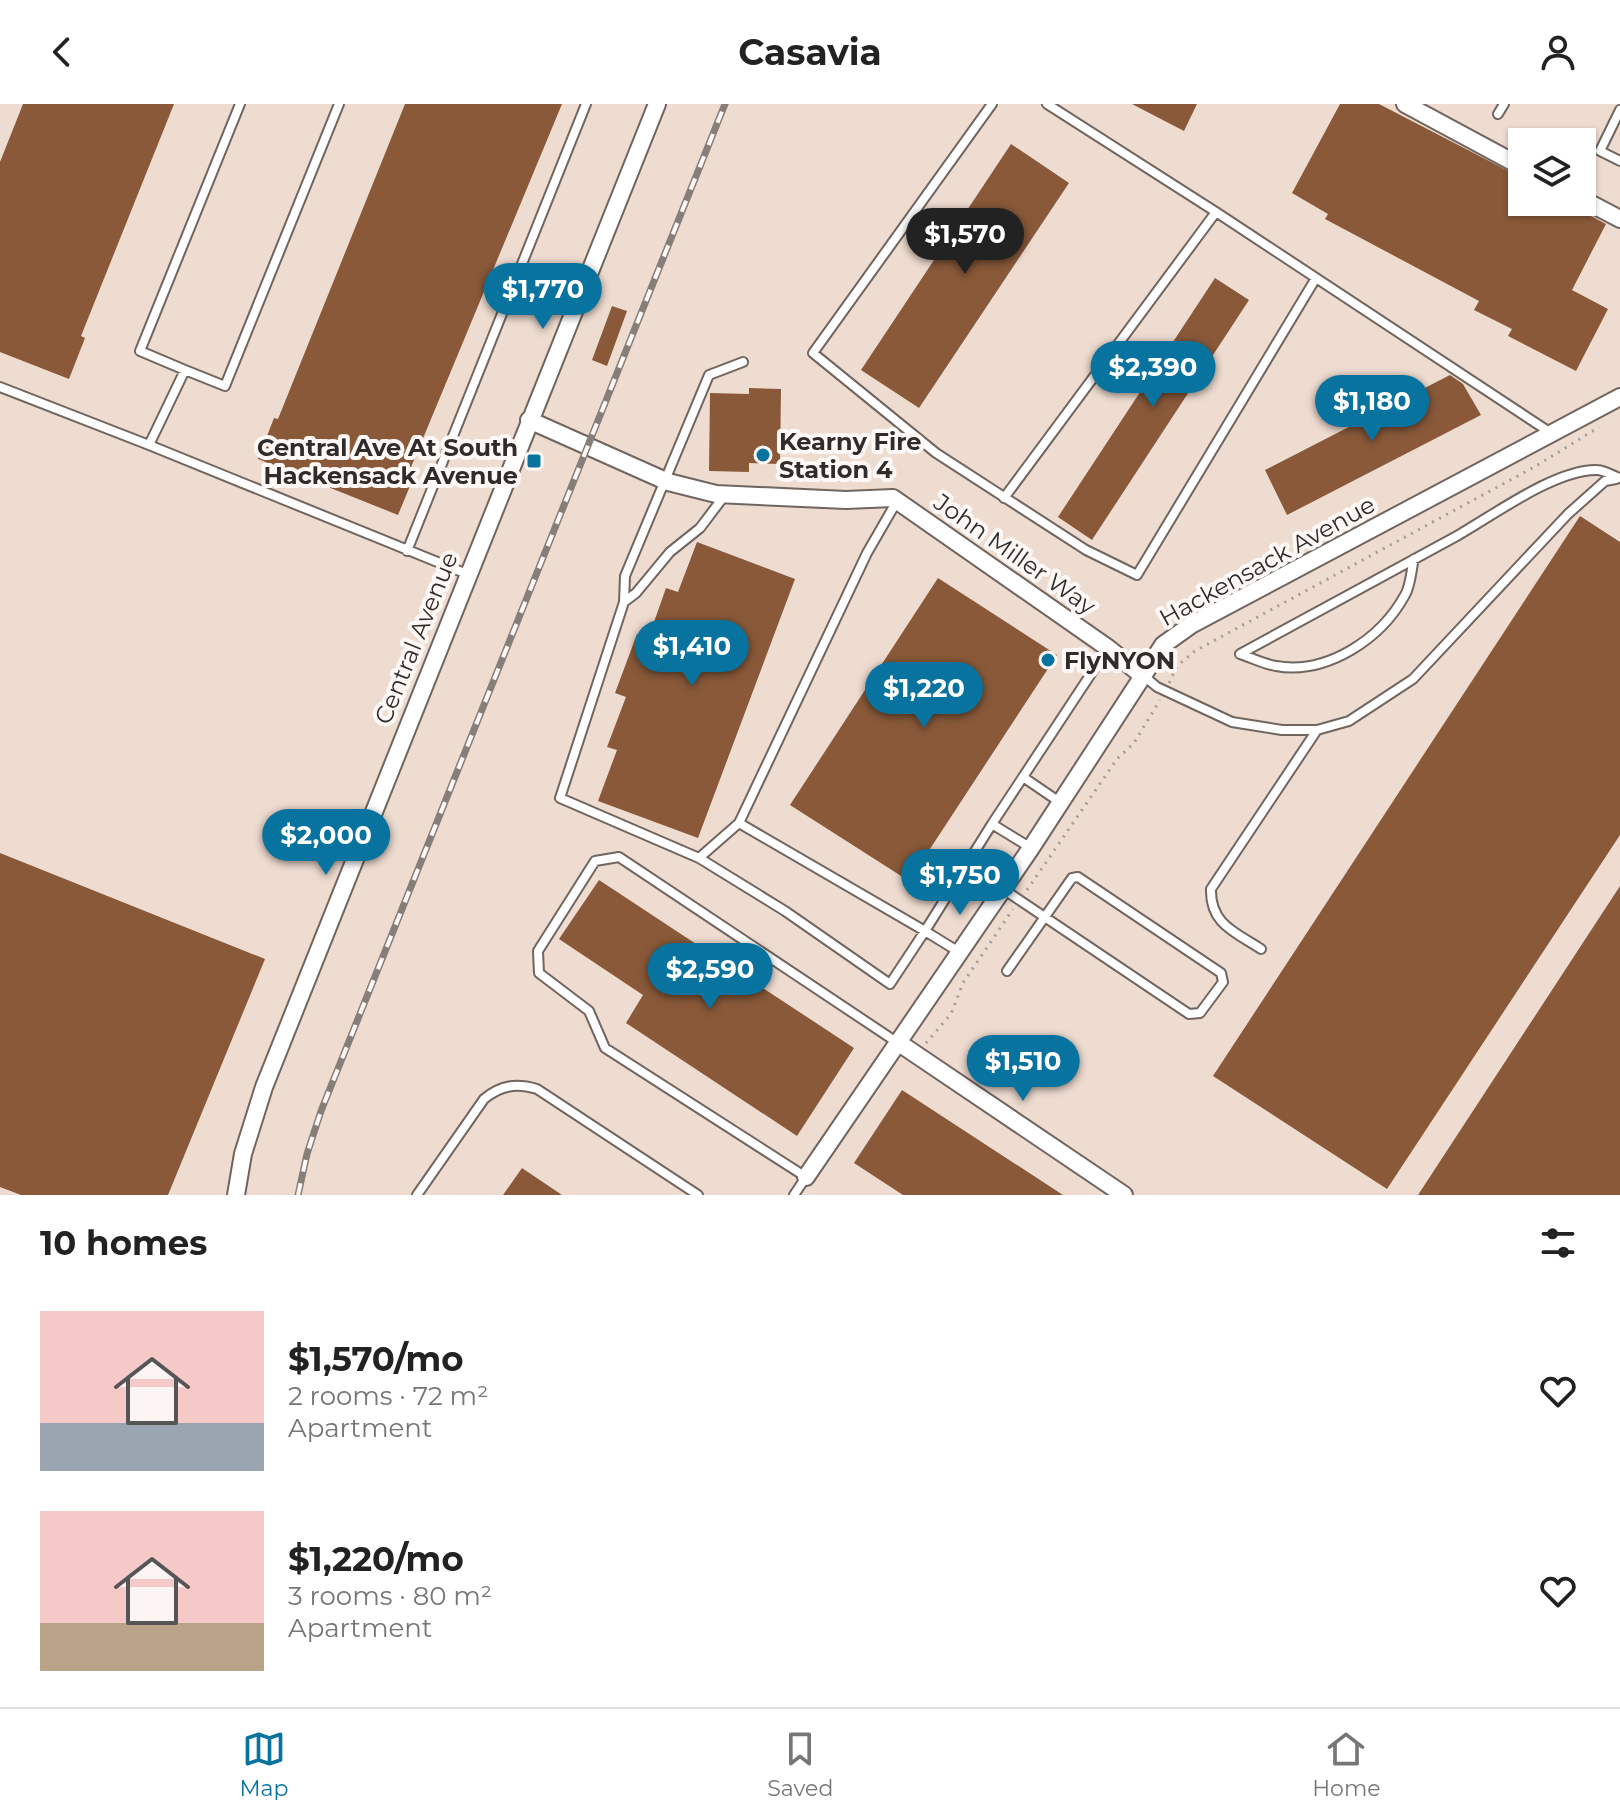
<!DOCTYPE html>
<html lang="en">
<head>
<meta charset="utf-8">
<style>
	:root { --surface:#fff; --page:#f6f6f6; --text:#222; --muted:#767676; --line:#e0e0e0; --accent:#07739e }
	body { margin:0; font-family:Montserrat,sans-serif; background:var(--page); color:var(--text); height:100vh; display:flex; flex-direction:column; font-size:30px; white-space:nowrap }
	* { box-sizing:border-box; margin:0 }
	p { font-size:26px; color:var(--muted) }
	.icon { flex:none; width:44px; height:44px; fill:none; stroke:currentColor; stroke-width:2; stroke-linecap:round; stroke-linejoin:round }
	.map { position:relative; height:1091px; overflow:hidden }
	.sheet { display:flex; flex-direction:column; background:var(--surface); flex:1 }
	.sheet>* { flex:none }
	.buttons { position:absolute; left:1508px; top:24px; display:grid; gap:16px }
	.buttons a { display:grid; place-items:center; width:88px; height:88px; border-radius:0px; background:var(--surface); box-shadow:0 2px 6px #0004; font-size:40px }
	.price { position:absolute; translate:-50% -68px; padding:0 18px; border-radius:28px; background:var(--accent); color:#fff; font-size:26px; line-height:52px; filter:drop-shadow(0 2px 4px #0008) }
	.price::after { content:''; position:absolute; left:50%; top:48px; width:24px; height:18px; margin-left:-12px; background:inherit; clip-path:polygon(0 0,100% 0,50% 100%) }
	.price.current { background:#222; color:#fff }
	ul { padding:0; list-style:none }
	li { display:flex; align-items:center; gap:24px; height:200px; padding:0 40px }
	li span { display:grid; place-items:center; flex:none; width:224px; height:160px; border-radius:0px; color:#555 }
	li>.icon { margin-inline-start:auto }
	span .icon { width:96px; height:96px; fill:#fffc; stroke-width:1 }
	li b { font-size:34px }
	h2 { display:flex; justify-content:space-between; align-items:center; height:96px; padding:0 40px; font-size:34px }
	header { display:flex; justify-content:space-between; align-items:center; height:104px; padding:0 40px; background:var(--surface); font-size:36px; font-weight:700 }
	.tabs { display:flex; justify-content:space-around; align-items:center; height:112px; border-top:2px solid var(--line); background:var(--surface); font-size:22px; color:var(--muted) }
	.tabs a { display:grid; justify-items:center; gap:4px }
	.tabs .current { color:var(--accent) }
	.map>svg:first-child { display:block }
</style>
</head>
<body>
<header><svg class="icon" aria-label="back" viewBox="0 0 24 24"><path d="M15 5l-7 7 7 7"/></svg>Casavia<svg class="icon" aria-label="person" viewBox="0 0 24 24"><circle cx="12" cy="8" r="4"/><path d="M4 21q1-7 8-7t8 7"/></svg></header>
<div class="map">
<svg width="1620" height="1091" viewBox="0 0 1620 1091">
	<rect width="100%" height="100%" fill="#f7eae3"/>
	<!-- built -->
	<path fill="#efdcd1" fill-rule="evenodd" d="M0,0H1620V1091H0ZM1522,38H1582V98H1522Z"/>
	<!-- building -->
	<path fill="#895939" d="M23,0H174L81,232L85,234L69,275L0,248V58Z
		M405,0H562L409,368L415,370L398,411L258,355L274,314L278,315Z
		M1132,0H1197L1184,27Z
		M1340,0H1379L1522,74V98H1565L1606,120L1572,186L1608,205L1576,267L1508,232L1512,225L1474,206L1479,197L1325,115L1328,110L1292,89Z
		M1011,40L1069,79L919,304L861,266Z
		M1215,174L1249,196L1092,436L1058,413Z
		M612,202L627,207L607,262L592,256Z
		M1450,271L1463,280L1481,311L1287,411L1265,366Z
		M749,284L781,285L780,360L749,359V368L709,367L710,289L749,290Z
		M1580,412L1620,438V731L1387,1085L1213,972Z
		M697,438L795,475L698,734L598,697L617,646L607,643L626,593L615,589L637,530L648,535L666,484L678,488Z
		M938,474L1057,551L909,777L790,701Z
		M0,749L265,855L168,1091H21L0,1083Z
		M599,776L854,944L797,1032L626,919L643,891L559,835Z
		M1620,782V1091H1418Z
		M902,986L1063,1091H903L854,1059Z
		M522,1064L562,1091H503Z"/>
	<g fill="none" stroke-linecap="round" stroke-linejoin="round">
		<defs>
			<path id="lane" d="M339,0L225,282L185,266L149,341L467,470
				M992,0L813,249L936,349L1086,446L1137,471L1316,174
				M1620,6L1600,47L1620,57
				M1498,10L1504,0
				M1216,108L1551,329
				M185,266L140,247L240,0
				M0,283L149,341
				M725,391L700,424L670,448L636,489L624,498L560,694L699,754L739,719L867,449L897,397
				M1004,394L1216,108L1047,0
				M407,447L586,0
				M1414,455C1411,466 1411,481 1405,491C1381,535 1327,571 1276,562C1264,560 1252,554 1240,550C1312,511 1383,472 1455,433C1491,413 1555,365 1597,366C1604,366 1613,372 1620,374
				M624,498L625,472L709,271L743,258
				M1144,572L1157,583L1232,618L1282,626H1317L1349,617L1413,575L1568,410L1605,377L1616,375
				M1023,673L1061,699
				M992,720L1031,744
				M699,754L785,807L890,880L925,827L739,719
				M1003,785L1189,910L1200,909L1223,878L1221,869L1078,773L1072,774L1007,867
				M1261,845C1235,828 1210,820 1211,785L1317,626
				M959,848L925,827L992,720L1108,544
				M417,1091L484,995C501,981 516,979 537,985L698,1091
				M794,1091L806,1073L605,944L589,907L539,869L538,847L595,757L619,753L898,939"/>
			<path id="street" d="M1405,0L1522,63
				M1582,95L1620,115
				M529,316L668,378L716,390L846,396L893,394L1108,544L1143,572
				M899,939L1124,1091
				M806,1073L1031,744L1163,541L1191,521L1620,293
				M236,1091L243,1050L264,983L657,0"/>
		</defs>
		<!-- lane casing -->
		<use href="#lane" stroke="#70655f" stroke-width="12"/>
		<!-- street casing -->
		<use href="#street" stroke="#70655f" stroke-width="20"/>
		<!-- path -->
		<path stroke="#a59c96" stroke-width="3" stroke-dasharray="2 6" stroke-linecap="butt" d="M1169,579L1177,562L1195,547L1536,362L1599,323
			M1027,786L1117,655L1134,639L1160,596
			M926,939L951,910L963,879L1013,805"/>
		<!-- lane -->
		<use href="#lane" stroke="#fff" stroke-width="8"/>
		<!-- street -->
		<use href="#street" stroke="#fff" stroke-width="16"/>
		<defs>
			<path id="rail" d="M298,1091L307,1050L321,1007L725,0"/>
		</defs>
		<!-- rail casing -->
		<use href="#rail" stroke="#867e79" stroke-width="7"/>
		<!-- rail -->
		<use href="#rail" stroke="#fef9f6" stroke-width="4" stroke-dasharray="12" stroke-linecap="butt"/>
	</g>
	<!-- markers -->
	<g fill="#07739e" stroke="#fef9f6" stroke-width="3">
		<circle cx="763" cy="351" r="8"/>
		<rect x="526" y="349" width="16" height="16" rx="4"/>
		<circle cx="1048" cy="556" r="8"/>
	</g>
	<g text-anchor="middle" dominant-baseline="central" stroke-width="8" stroke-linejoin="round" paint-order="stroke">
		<!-- poi labels -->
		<g font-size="24" font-weight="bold" fill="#312c29" stroke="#fef9f6" text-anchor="start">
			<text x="779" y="337">Kearny Fire<tspan x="779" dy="28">Station 4</tspan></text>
			<text x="518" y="343" text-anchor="end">Central Ave At South<tspan x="518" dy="28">Hackensack Avenue</tspan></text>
			<text x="1064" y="556">FlyNYON</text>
		</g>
		<!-- street labels -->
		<g font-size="24" fill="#312c29" stroke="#fef9f6">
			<text transform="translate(1015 450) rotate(35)">John Miller Way</text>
			<text transform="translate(1267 457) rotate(-29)">Hackensack Avenue</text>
			<text transform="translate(416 534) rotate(-68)">Central Avenue</text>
		</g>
	</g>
</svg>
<div class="buttons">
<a><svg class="icon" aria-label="layers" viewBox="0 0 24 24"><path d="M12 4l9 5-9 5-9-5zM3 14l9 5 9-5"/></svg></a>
</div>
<b class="price current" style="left:965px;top:172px">$1,570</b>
<b class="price" style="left:543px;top:227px">$1,770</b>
<b class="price" style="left:1153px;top:305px">$2,390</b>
<b class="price" style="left:1372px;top:339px">$1,180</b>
<b class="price" style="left:692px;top:584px">$1,410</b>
<b class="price" style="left:924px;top:626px">$1,220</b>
<b class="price" style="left:326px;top:773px">$2,000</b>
<b class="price" style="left:960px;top:813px">$1,750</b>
<b class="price" style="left:710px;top:907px">$2,590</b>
<b class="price" style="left:1023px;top:999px">$1,510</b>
</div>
<section class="sheet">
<h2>10 homes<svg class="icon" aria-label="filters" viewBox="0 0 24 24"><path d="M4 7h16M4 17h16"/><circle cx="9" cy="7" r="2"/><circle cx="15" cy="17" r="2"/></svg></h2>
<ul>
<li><span style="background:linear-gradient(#f6c9c9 70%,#9aa5b1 0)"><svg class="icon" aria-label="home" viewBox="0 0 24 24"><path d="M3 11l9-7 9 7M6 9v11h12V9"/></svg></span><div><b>$1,570/mo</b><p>2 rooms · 72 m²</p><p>Apartment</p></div><svg class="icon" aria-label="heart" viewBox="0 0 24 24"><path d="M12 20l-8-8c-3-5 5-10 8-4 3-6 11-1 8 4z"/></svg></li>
<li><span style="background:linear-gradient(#f6c9c9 70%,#b9a48a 0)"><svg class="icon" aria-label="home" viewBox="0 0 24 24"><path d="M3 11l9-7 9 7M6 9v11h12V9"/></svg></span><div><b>$1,220/mo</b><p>3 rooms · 80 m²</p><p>Apartment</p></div><svg class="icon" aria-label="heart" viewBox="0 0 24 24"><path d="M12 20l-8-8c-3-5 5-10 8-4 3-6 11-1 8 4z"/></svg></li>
</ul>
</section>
<nav class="tabs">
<a class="current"><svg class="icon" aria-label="map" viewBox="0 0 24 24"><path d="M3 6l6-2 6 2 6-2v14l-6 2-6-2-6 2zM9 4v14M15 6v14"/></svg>Map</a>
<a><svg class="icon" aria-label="saved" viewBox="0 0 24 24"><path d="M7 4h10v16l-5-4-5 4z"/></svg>Saved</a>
<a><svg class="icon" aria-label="home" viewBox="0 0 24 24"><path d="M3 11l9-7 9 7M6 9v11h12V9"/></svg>Home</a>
</nav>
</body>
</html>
